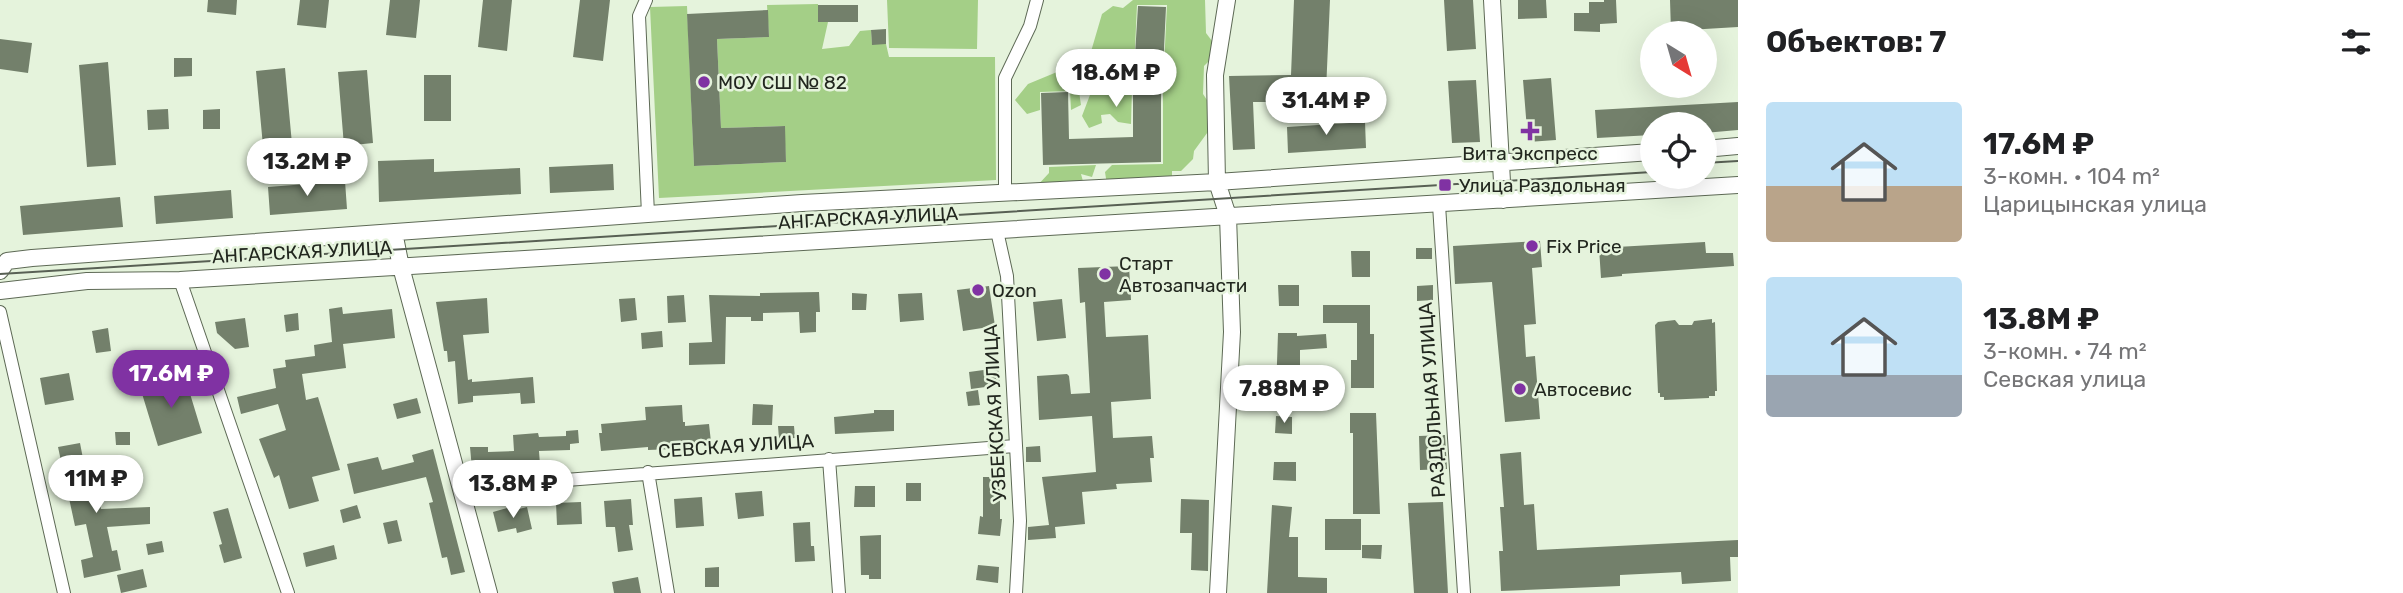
<!DOCTYPE html>
<html lang="ru">
<head>
<meta charset="utf-8">
<style>
	:root { --surface:#fff; --page:#f6f6f6; --text:#202124; --muted:#757577; --accent:#8032a3 }
	body { margin:0; font-family:Rubik,sans-serif; background:var(--page); color:var(--text); height:100vh; display:flex; flex-direction:column; font-size:26px; white-space:nowrap }
	* { box-sizing:border-box; margin:0 }
	p { font-size:23px; color:var(--muted) }
	.icon { flex:none; width:38px; height:38px; fill:none; stroke:currentColor; stroke-width:2; stroke-linecap:round; stroke-linejoin:round }
	.map { position:relative; flex:1; overflow:hidden }
	.panel { display:flex; flex-direction:column; background:var(--surface); width:665px }
	.panel>* { flex:none }
	.needle { width:46px; rotate:143deg }
	.buttons { position:absolute; left:1640px; top:21px; display:grid; gap:14px }
	.buttons a { display:grid; place-items:center; width:77px; height:77px; border-radius:50%; background:var(--surface); box-shadow:0 7px 28px #0002; font-size:35px }
	.price { position:absolute; translate:-50% -60px; padding:0 16px; border-radius:24px; background:#fff; color:#222; font-size:23px; line-height:46px; filter:drop-shadow(0 2px 4px #0008) }
	.price::after { content:''; position:absolute; left:50%; top:42px; width:21px; height:16px; margin-left:-10px; background:inherit; clip-path:polygon(0 0,100% 0,50% 100%) }
	.price.on { background:var(--accent); color:#fff }
	ul { padding:0; list-style:none }
	li { display:flex; align-items:center; gap:21px; height:175px; padding:0 28px }
	li span { display:grid; place-items:center; flex:none; width:196px; height:140px; border-radius:7px; color:#555 }
	li>.icon { margin-inline-start:auto }
	span .icon { width:84px; height:84px; fill:#fffc; stroke-width:1 }
	li b { font-size:30px }
	h2 { display:flex; justify-content:space-between; align-items:center; height:84px; padding:0 28px; font-size:30px }
	main { display:flex; flex:1; min-height:0 }
	.map>svg:first-child { display:block }
</style>
</head>
<body>
<main>
<div class="map">
<svg width="1738" height="593" viewBox="0 0 1738 593">
	<rect width="100%" height="100%" fill="#e5f3dc"/>
	<!-- green -->
	<path fill="#a4cf87" d="M887,0H978L977,49L889,48Z
		M1133,0H1205L1206,33L1212,41V58L1204,66L1203,94L1209,103L1210,129L1194,151L1193,159L1181,171H1172V181L1107,185L1105,172L1112,165L1163,164V86L1167,5H1137L1134,69L1141,83L1132,87L1131,124L1118,122L1110,114L1101,115L1102,123L1089,128L1082,116L1093,87L1085,72L1102,14L1113,6L1123,8Z
		M818,4V22H828L822,49L849,46L860,31L871,30L872,44H886L889,57H995L996,180L659,198L650,7L687,6L694,166L786,162L784,126L721,128L717,39L769,37L767,5Z
		M1057,72L1078,85L1081,105L1071,110L1070,91L1040,92V110L1027,114L1015,100L1028,84Z
		M1096,165L1092,177L1081,174L1084,185L1036,187L1049,173V167Z"/>
	<!-- building -->
	<path fill="#73806b" d="M208,0H237L236,15L207,12Z
		M300,0H329L326,28L297,25Z
		M390,0H420L416,38L386,35Z
		M483,0H512L507,51L478,47Z
		M580,0H610L603,61L573,57Z
		M1294,0H1330L1326,91L1273,89L1274,102H1253L1255,149L1233,150L1229,76L1291,75Z
		M1444,0H1473L1476,49L1447,51Z
		M1518,0H1546L1547,18L1518,19Z
		M1604,0H1616L1617,23L1600,24V32L1574,31V13H1589V2H1604Z
		M1670,0H1738V27L1671,31Z
		M818,5H858V22H818Z
		M1138,6L1166,7L1163,70L1161,69V162L1043,165L1041,93L1068,92L1069,139L1133,137V88Z
		M768,10L769,37L717,39L721,128L785,126L786,162L694,166L687,14Z
		M886,29V44L872,45L871,30Z
		M0,39L32,43L28,73L0,69Z
		M174,58H192V76L174,77Z
		M108,62L116,165L87,167L79,65Z
		M285,68L292,144L263,146L256,71Z
		M367,70L373,143L344,146L338,72Z
		M424,75H451V121H424Z
		M1551,78L1556,140L1528,142L1523,80Z
		M1476,80L1480,142L1452,143L1448,81Z
		M1738,102V130L1704,133V124H1652V135L1597,138L1595,110Z
		M168,109L169,129L148,130L147,110Z
		M220,109V129H203V110Z
		M1365,122L1366,148L1288,153L1287,127Z
		M434,159V172L520,168L521,194L379,202L378,161Z
		M613,164L614,190L550,193L549,167Z
		M345,181L347,209L270,215L268,187Z
		M231,190L233,218L156,224L154,196Z
		M120,197L123,227L23,235L20,206Z
		M1540,241L1542,267L1532,268L1536,324L1524,325L1526,357L1535,356L1540,419L1505,422L1492,282L1455,284L1453,246Z
		M1705,242L1706,253H1733L1734,266L1622,274V276L1601,278L1599,248Z
		M1416,248H1432V259H1416Z
		M1351,251H1370V277H1352Z
		M1129,266L1131,300L1104,302L1106,337L1148,335L1151,399L1111,402L1113,438L1152,436L1154,458H1150L1152,482L1116,484L1117,489L1082,492L1085,524L1055,527L1056,538L1028,540V527L1049,525L1042,477L1096,472L1092,416L1039,420L1037,376L1067,374L1069,376L1071,394L1090,393L1085,302L1080,303L1078,268Z
		M1278,285H1299V306H1279Z
		M1433,285V300L1417,301V286Z
		M989,286L995,326L963,331L957,290Z
		M819,292L820,312H816V332L800,333L799,312L763,313V321H751V317H726L725,364L689,365V343L712,342L709,295L760,296V293Z
		M852,293L867,294L866,310H852Z
		M922,293L924,320L900,322L898,294Z
		M684,295L686,322L668,323L667,296Z
		M487,298L489,333L463,335L468,380L472,379V382L533,377L535,403L521,404L520,393L473,396V402L458,404L455,361L448,362L447,351H444L436,302Z
		M635,298L637,320L621,322L619,299Z
		M1062,299L1066,338L1037,341L1033,302Z
		M1323,305H1370V334H1374V388H1351V360H1357V323H1323Z
		M342,307L343,314L392,309L395,338L343,344L346,368L302,374L306,400L318,397L340,470L312,477L319,501L289,509L279,475L274,478L259,439L286,430L278,404L241,414L237,397L276,388L273,369L286,367L285,360L315,356L314,345L332,342L329,309Z
		M298,313L299,330L286,332L284,315Z
		M245,318L249,347L235,349L217,333L215,322Z
		M1712,319V323L1715,322L1717,391H1715V396H1709V398L1664,400V397H1660V393H1658L1655,325L1658,322L1675,320L1679,325H1692L1694,321Z
		M108,328L111,351L96,353L92,331Z
		M662,331L663,347L642,349L641,333Z
		M1278,333H1297V336L1326,334L1327,348L1300,350V393L1276,392Z
		M998,368L1000,385L971,389L969,372Z
		M69,373L74,400L45,405L40,378Z
		M184,374L202,433L158,446L140,387Z
		M978,390L980,405L968,406L966,392Z
		M417,398L421,413L397,419L393,404Z
		M753,404L773,405L772,425H752Z
		M682,405L683,422H685V426L709,424L711,442L674,445V449L648,450V447L601,451L599,433H602L601,424L646,420L645,407Z
		M874,410H894V431L835,434L834,417L874,413Z
		M1350,413H1376L1380,514H1353V433H1350Z
		M1276,416L1292,417V434L1275,433Z
		M778,426H794L795,438L779,439Z
		M578,430L579,443L570,444V450L539,451L540,465L472,469L470,447H488V452L514,451L513,435L538,433L539,437L566,436V431Z
		M115,432H130V445H116Z
		M1445,435L1447,469L1420,470L1419,436Z
		M80,443L85,469L80,470L85,497L98,494L101,509L150,507V524L107,527L112,551L117,550L121,570L84,578L81,560L93,557L86,524L75,526L58,447Z
		M1040,446L1041,462H1026V447Z
		M433,449L465,572L451,575L447,557L442,558L429,503L433,502L426,477L354,494L347,464L378,457L382,470L414,462L412,455Z
		M1521,452L1524,505L1534,504L1537,550L1738,540V557H1730L1731,581L1682,584L1681,572L1620,575V586L1501,591L1499,551H1503L1500,507H1504L1500,454Z
		M1274,462H1296V481L1273,480Z
		M983,477H1000V519H1002L1000,536L978,534L980,516L983,517Z
		M906,483H921V501H906Z
		M855,486H875V507H854Z
		M762,491L764,516L738,519L735,493Z
		M702,497L704,526L676,528L674,499Z
		M631,499L633,525H629L633,550L618,552L615,527H606L604,501Z
		M1181,499L1209,500L1208,571L1191,570L1192,533H1180Z
		M581,502L582,524L557,525L556,503Z
		M1443,502L1448,593H1414L1408,503Z
		M357,505L361,518L343,523L340,510Z
		M1272,505L1292,507L1289,537H1298V577L1327,578V593H1267Z
		M514,506L515,510L527,507L532,529L517,533L516,528L498,532L493,512Z
		M228,508L242,558L224,563L219,545L222,544L213,512Z
		M1325,519H1361V550H1325Z
		M397,520L402,541L388,544L383,523Z
		M810,522L811,546H814L815,561L795,562L793,523Z
		M881,535V579H869V575H861L860,536Z
		M162,541L164,552L148,555L146,544Z
		M334,545L337,559L306,567L303,553Z
		M1362,545H1382L1381,559L1362,558Z
		M978,565L999,567L998,583L976,580Z
		M719,567V587H705V568Z
		M143,569L147,587L121,593L117,575Z
		M638,577L641,593H614L612,582Z"/>
	<g fill="none" stroke-linecap="round" stroke-linejoin="round">
		<defs>
			<path id="street" d="M646,0L639,16L648,214
				M1005,193V78L1030,26L1037,0
				M1439,205L1464,593
				M997,231L1007,276L1020,521L1016,593
				M180,280L288,593
				M0,312L64,593
				M829,459L839,593
				M648,472L668,593
				M460,488L1015,446"/>
			<path id="secondary" d="M1492,0L1503,200
				M1704,149L1738,146
				M394,232L401,267L489,593
				M0,271L7,261L32,258L802,203L1217,182L1652,152
				M0,291L87,281L180,280L1738,185
				M1218,593L1232,332L1228,216L1217,182L1215,75L1227,0"/>
		</defs>
		<!-- street casing -->
		<use href="#street" stroke="#5d6955" stroke-width="14"/>
		<!-- secondary casing -->
		<use href="#secondary" stroke="#5d6955" stroke-width="18"/>
		<!-- street -->
		<use href="#street" stroke="#fff" stroke-width="12"/>
		<!-- secondary -->
		<use href="#secondary" stroke="#fff" stroke-width="16"/>
		<!-- tram -->
		<path stroke="#586054" stroke-width="2" d="M1704,163L1738,161
			M0,274L1652,172"/>
	</g>
	<!-- markers -->
	<g fill="#8032a3" stroke="#e5f3dc" stroke-width="2.5">
		<circle cx="704" cy="82" r="7"/>
		<path d="M1526.5 120.5h7v7h7v7h-7v7h-7v-7h-7v-7h7z"/>
		<rect x="1438" y="178" width="14" height="14" rx="3.5"/>
		<circle cx="1532" cy="246" r="7"/>
		<circle cx="1105" cy="274" r="7"/>
		<circle cx="978" cy="290" r="7"/>
		<circle cx="1520" cy="389" r="7"/>
	</g>
	<g text-anchor="middle" dominant-baseline="central" stroke-width="5" stroke-linejoin="round" paint-order="stroke">
		<!-- poi labels -->
		<g font-size="19" fill="#22271f" stroke="#e5f3dc" text-anchor="start">
			<text x="718" y="82">МОУ СШ № 82</text>
			<text x="1530" y="153" text-anchor="middle">Вита Экспресс</text>
			<text x="1459" y="185">Улица Раздольная</text>
			<text x="1546" y="246">Fix Price</text>
			<text x="1119" y="263">Старт<tspan x="1119" dy="22">Автозапчасти</tspan></text>
			<text x="992" y="290">Ozon</text>
			<text x="1534" y="389">Автосевис</text>
		</g>
		<!-- street labels -->
		<g font-size="19" fill="#22271f" stroke="#e5f3dc">
			<text transform="translate(868 218) rotate(-3)">АНГАРСКАЯ УЛИЦА</text>
			<text transform="translate(302 252) rotate(-3)">АНГАРСКАЯ УЛИЦА</text>
			<text transform="translate(1432 400) rotate(-94)">РАЗДОЛЬНАЯ УЛИЦА</text>
			<text transform="translate(995 413) rotate(-93)">УЗБЕКСКАЯ УЛИЦА</text>
			<text transform="translate(736 446) rotate(-4)">СЕВСКАЯ УЛИЦА</text>
		</g>
	</g>
</svg>
<div class="buttons">
<a><svg class="needle" viewBox="-14 -14 28 28"><path d="M0-13l5 13h-10z" fill="#e53935"/><path d="M0 13l5-13h-10z" fill="#757577"/></svg></a>
<a><svg class="icon" aria-label="locate" viewBox="0 0 24 24"><circle cx="12" cy="12" r="6"/><path d="M12 2v4M12 18v4M2 12h4M18 12h4"/></svg></a>
</div>
<b class="price" style="left:1116px;top:109px">18.6M ₽</b>
<b class="price" style="left:1326px;top:137px">31.4M ₽</b>
<b class="price" style="left:307px;top:198px">13.2M ₽</b>
<b class="price on" style="left:171px;top:410px">17.6M ₽</b>
<b class="price" style="left:1284px;top:425px">7.88M ₽</b>
<b class="price" style="left:96px;top:515px">11M ₽</b>
<b class="price" style="left:513px;top:520px">13.8M ₽</b>
</div>
<section class="panel">
<h2>Объектов: 7<svg class="icon" aria-label="filters" viewBox="0 0 24 24"><path d="M4 7h16M4 17h16"/><circle cx="9" cy="7" r="2"/><circle cx="15" cy="17" r="2"/></svg></h2>
<ul>
<li><span style="background:linear-gradient(#bfe0f5 60%,#b9a48a 0)"><svg class="icon" aria-label="home" viewBox="0 0 24 24"><path d="M3 11l9-7 9 7M6 9v11h12V9"/></svg></span><div><b>17.6M ₽</b><p>3-комн. · 104 m²</p><p>Царицынская улица</p></div></li>
<li><span style="background:linear-gradient(#bfe0f5 70%,#9aa5b1 0)"><svg class="icon" aria-label="home" viewBox="0 0 24 24"><path d="M3 11l9-7 9 7M6 9v11h12V9"/></svg></span><div><b>13.8M ₽</b><p>3-комн. · 74 m²</p><p>Севская улица</p></div></li>
</ul>
</section>
</main>
</body>
</html>
